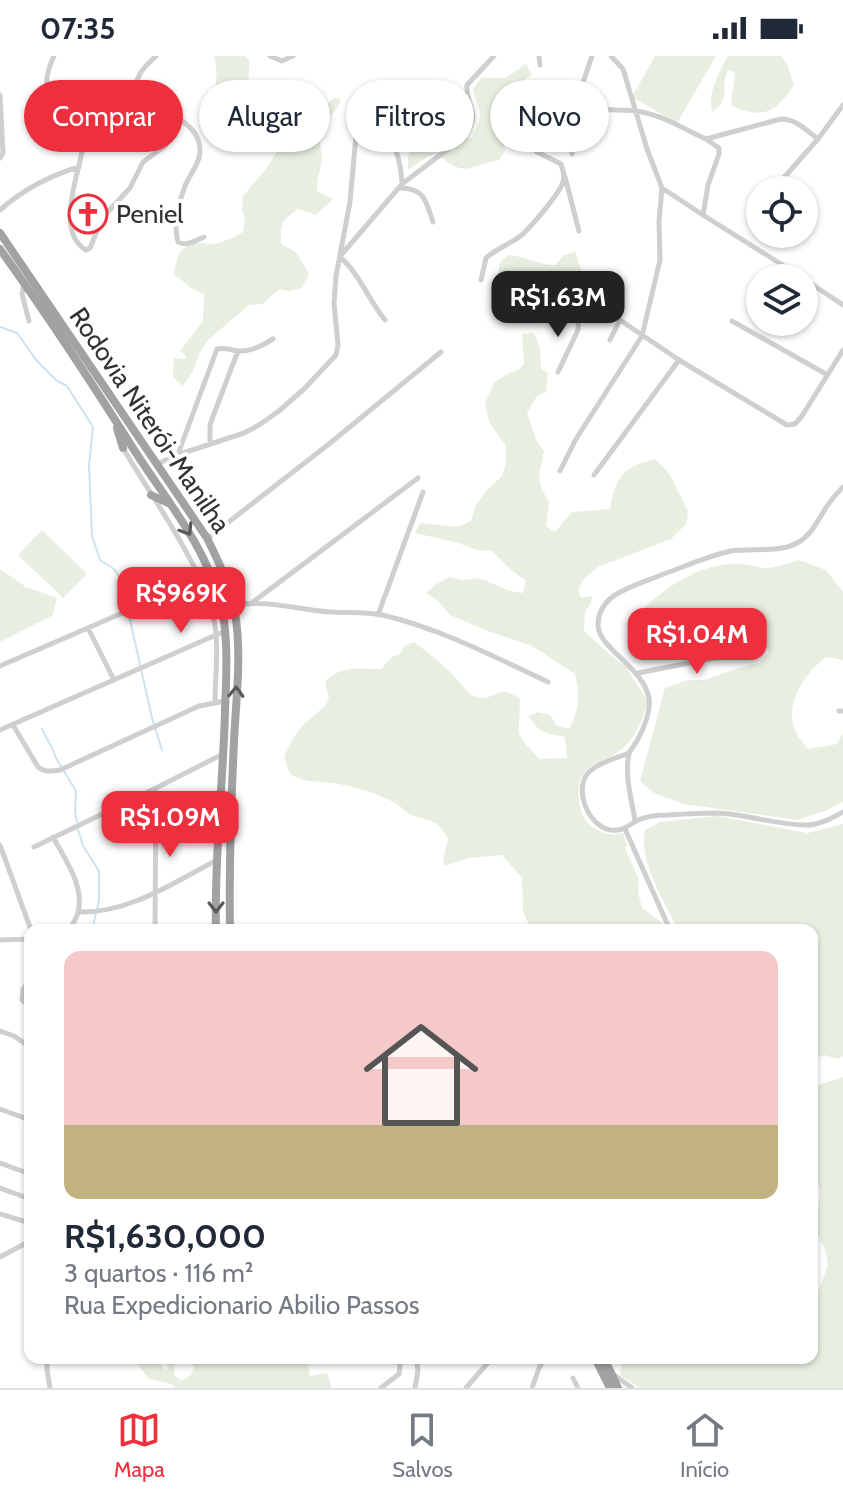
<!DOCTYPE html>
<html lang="pt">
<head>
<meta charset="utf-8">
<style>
	:root { --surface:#fff; --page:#f2f2f3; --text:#1f2937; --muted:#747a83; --line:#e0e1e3; --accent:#ee2f3d }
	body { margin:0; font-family:Cabin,sans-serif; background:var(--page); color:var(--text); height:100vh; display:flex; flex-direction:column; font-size:30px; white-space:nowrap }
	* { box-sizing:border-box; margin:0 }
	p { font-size:26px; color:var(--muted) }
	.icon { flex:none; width:44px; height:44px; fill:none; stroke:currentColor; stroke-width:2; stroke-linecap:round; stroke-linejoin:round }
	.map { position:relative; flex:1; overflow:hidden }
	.panel { position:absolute; left:24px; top:868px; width:794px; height:440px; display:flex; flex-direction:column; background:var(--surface); border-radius:16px; box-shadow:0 2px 6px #0004 }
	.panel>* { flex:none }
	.hud { position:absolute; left:24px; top:24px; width:796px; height:72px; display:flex; gap:16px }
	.controls { position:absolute; left:746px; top:120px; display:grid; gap:16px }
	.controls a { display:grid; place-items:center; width:72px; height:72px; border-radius:50%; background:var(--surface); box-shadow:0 2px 6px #0004; font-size:40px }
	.price { position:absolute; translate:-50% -68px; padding:0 18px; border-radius:16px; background:var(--accent); color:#fff; font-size:26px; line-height:52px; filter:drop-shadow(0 2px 4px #0008) }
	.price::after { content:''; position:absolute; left:50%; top:48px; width:24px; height:18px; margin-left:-12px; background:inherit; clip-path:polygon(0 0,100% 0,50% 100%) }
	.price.selected { background:#222; color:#fff }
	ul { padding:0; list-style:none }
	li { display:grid; align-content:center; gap:16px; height:424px; padding:0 40px }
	li span { display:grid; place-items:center; height:248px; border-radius:16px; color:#555 }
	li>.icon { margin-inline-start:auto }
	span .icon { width:144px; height:144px; fill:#fffc; stroke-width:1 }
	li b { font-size:34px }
	.pill { padding:0 28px; border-radius:36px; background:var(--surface); box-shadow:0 2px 6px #0004; font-size:28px; line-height:72px }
	.pill.selected { background:var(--accent); color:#fff }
	.status { display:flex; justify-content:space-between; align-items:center; height:56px; padding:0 40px; background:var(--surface); direction:ltr }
	.status svg { height:22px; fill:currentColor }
	.menu { display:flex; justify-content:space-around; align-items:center; height:112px; border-top:2px solid var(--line); background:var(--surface); font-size:22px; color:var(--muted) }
	.menu a { display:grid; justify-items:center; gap:4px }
	.menu .selected { color:var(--accent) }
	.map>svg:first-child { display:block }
</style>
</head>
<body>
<div class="status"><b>07:35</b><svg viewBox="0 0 49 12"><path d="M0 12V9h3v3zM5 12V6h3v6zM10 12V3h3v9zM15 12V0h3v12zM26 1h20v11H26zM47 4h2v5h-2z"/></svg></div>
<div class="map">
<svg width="843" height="1332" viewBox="0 0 843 1332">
	<rect width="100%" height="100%" fill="#fff"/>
	<!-- green -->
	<path fill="#e8efe0" d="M214,0H245L250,6C245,33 256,40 229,59L219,54L211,45C217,29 218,16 214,0Z
		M655,0H716L677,67L632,41Z
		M728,0H781L787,8L794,29C776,56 763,64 732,50C730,39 735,28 735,17L728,14C719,32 733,41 712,56C707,36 719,18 728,0Z
		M526,8L532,19L515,30L518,39L523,44L526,68L503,84L505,95L499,104C467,110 467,123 437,98C426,99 418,108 408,114V101L412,89L441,83L472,82C486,54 478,58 473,33L481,22H505Z
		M334,42L341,43C337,56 325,63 320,76C318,84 322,94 322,103C321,114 316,123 317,135L333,143L316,159L298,153C281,165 280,167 281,188L296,196L309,218L302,232L289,235L279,233L263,248L249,249L209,283L201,294L192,317L183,330L173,321L174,302L186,303V300L180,295L203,265L204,238L189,231L182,224L174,219C175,204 180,187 199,187C204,186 208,188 212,188C223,187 234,181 243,176L245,162L242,153L243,140L266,113L278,94Z
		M575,196L583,218L604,235L610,244L604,250C590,249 577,250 564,248C552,246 544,239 533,238L518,249L500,237L498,218L500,206L509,199C525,200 538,209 555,209L564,199Z
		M534,277L540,292L541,313L548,317L546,336L537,340L527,357L537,386L544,395L539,421L541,432L549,446L546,470L555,476L572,456L610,453C616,420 623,411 655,403L669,417L688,455L687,467L671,483L598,511L584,523L578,534L581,542L592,540L591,547L585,556L584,575L615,603L625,610L648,645C643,662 639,675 626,689C606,711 574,702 579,745C580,755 585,767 594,772C603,778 613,780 623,777L627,789L625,792L639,824L638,836L642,852L664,868L666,874H531L523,855L522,822L502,799L469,802L444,810L443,804L448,783C437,760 427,767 408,757C404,755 402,751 398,749C381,738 358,732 339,728C319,724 309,729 290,718L284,701L293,682L304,668L325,650L329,642L325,626C342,608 358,614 381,613L392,601L400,598L405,589L414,586C431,599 447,611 461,628C465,632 468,638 474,640C495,648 496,625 520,643L519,677L523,685L539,703L567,702L565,681C546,677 539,678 529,660L538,656L550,659L557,670L569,673C580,652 580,640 575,618L532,590L488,575L450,559L438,545L426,537L436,528L450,521L461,524L479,522L510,535L523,537L526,524C510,516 504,505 490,494L480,495L458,487L415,477L420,467L457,471L471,465L476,449L487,434L502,420L506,407V390L489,366L485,347L494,327L507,318L518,314L524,308L522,278Z
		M42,474L87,518L63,542L18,499Z
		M799,504L826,514L843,536V604L826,601C805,617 786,645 794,672C797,680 803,687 808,693L837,688L843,677V746L825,755L797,764L683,748L654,737L640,725L665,632L688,624H705L736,613L759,607L769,597L761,581L741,580L680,603L658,599L634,583L632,565C657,537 692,510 732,508C743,507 752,510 763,512C774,513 788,507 799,504Z
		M0,513L26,531L57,542L53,559L0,586Z
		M717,760L808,777L843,768V1000L838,1003L824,999L812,1004V874H678C665,846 638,805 645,774L660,766Z
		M843,1021V1332H640L620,1319L622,1302H812V1253L828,1209L825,1193L816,1176L820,1136L812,1099V1035L819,1029Z
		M133,1302H158L164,1314L168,1313L166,1302H175L174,1319L181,1325L190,1320L194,1311L188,1306L189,1302H307L310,1320L327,1317L332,1332H175L171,1328L149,1323Z"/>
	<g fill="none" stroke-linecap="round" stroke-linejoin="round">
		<!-- stream -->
		<path stroke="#cce2ef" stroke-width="2" d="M0,271L17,277L37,305L57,325L67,330L93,371L89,409L92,480L100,504L114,513L121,524L152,662L162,694
			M42,673L52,692L56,702L76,735L75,756L77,766
			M78,773L83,790L99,815V844L92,874"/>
		<!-- minor -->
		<path stroke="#cfcfcf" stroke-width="5" d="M54,0C44,20 42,47 60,62C69,69 80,74 84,84C81,115 53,174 86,194L90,192L103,161L130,132L143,106L165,90L168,86C167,75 161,73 154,65C143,53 129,37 139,20C142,12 150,6 156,0
			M270,0L282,5L293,0
			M539,0L540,9
			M0,39L3,97L0,102
			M140,47C164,53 207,69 199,102C196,112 189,120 185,130C179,146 173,169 178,186C186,191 196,184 204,181
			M576,55L578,41L592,0
			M568,56L572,98
			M565,121L579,175
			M780,126L818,83L843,49
			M402,128L465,80C482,56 466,52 467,29L494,0
			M400,132C425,132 426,146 433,166
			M662,132L703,159
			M0,154C24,133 48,120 79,111
			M342,198L402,128C401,99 391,80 377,54
			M341,202C358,216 370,246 385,264
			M539,222C538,270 583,251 613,256L617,262L679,304L787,369L795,368L802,360L843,294
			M803,222L703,159L708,129L719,98V92L706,83L781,63C796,63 806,74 818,83
			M804,223L843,249
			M481,224L486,202C496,193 508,189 519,181C528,175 560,137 563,126C565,120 563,114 561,108L537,96L533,90C544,53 586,52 617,54C625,54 634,54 642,56C664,60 686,74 706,83
			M24,227L22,238L29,265
			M732,265L826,318
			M610,284L620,264
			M558,316L578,274L579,256
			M210,387V370L212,363L238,295
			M123,392C153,444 211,520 216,578C218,601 215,624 215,646
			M178,398L217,293C226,291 229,294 238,295C251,296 263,289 273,283
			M157,408L177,399L244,377L259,369L279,355L304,333L336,299L338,289L334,247L336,220L350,146L356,79
			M560,415L576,383L642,280L660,204L659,165L662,132L647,93L623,13L611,0
			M594,419L679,304
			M208,482L329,388L441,296
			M253,546L418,422
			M234,549C262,544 292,552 320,555C340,558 362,555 382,559C439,572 495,601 548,626
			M378,559L423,436
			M88,572L114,624
			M0,610L141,549L210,516
			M638,617L750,595
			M839,655H843
			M13,669L38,711C45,717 51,715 60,714L186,656L199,650L225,645
			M0,674L225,575
			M629,697C617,702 600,706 590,715C572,731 588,770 610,774C623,776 628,769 638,764C647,760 658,759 668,759C684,758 701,757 717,757C748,758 778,770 809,769C821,768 832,762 843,756
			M635,765C632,744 624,720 629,698C630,693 636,688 638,683C644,672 651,654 649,642C643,611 598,592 598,569C598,559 603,549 611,542C625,531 645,526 661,519C684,511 707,500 731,495C750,492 780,497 797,487C812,479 818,464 827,450C832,443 837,437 843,431
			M625,773L670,874
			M53,781C64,802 85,830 78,856C77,862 72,868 70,874
			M0,789L31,874
			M34,791L156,732L223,698
			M78,856C128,858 175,826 217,804
			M155,874L156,732
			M0,884L30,883
			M30,925L23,933L22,944L30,951
			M0,975L14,980L30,991
			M0,1053L30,1064
			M0,1107L30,1118
			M0,1132L30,1143
			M0,1158L30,1167
			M0,1201L30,1185
			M47,1302V1314L50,1332
			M613,1318L632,1332
			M573,1322L578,1332
			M381,1332L399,1318L400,1309L397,1302
			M415,1332L418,1314L416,1302
			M466,1332L492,1302
			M532,1332L539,1312L545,1302"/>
		<!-- trunk -->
		<path stroke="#a2a2a2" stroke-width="8" d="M0,177L207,482C219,506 230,530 235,557C242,598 236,643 234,685C231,748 229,811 230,874
			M0,193C48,260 94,330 138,400C172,452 214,501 224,565C228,595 226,626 225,656C223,729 214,801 216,874
			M117,372L123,392
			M151,439L168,447
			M595,1302L610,1332
			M604,1302L618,1332"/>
	</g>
	<!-- one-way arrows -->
	<defs><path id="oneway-chevron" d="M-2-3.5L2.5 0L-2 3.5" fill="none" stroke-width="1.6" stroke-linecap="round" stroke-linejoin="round" transform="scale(2)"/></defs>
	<g stroke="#595959">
		<use href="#oneway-chevron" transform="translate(187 474) rotate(58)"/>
		<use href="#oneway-chevron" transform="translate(236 636) rotate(-88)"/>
		<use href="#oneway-chevron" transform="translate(216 851) rotate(90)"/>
	</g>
	<!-- icons -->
	<defs>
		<symbol id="church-ring" viewBox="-11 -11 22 22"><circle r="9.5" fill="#fff" stroke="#ee2f3d" stroke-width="1.5"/><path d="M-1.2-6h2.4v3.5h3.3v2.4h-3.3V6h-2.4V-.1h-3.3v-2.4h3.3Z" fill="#ee2f3d"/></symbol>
	</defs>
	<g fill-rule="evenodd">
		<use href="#church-ring" x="66" y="136" width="44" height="44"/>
	</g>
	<g text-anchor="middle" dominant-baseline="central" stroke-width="8" stroke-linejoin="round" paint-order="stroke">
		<!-- poi labels -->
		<g font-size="26" fill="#323232" stroke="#fff" text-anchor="start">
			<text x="116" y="158">Peniel</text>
		</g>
		<!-- street labels -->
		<g font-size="26" fill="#323232" stroke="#fff">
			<text transform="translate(150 364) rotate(56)">Rodovia Niterói-Manilha</text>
		</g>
	</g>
</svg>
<div class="controls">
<a><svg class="icon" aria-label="locate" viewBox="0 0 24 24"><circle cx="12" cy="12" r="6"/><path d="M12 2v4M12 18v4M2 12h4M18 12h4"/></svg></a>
<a><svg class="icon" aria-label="layers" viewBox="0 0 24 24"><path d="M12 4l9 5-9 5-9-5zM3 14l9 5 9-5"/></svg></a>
</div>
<b class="price selected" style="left:558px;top:283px">R$1.63M</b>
<b class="price" style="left:181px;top:579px">R$969K</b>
<b class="price" style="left:697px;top:620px">R$1.04M</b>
<b class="price" style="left:170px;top:803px">R$1.09M</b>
<div class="hud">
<a class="pill selected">Comprar</a>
<a class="pill">Alugar</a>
<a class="pill">Filtros</a>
<a class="pill">Novo</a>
</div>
<section class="panel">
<ul>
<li><span style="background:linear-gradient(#f6c9c9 70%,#c2b280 0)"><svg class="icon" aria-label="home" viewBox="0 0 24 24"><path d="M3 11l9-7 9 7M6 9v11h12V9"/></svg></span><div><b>R$1,630,000</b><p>3 quartos · 116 m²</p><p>Rua Expedicionario Abilio Passos</p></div></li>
</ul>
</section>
</div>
<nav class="menu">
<a class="selected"><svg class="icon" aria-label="map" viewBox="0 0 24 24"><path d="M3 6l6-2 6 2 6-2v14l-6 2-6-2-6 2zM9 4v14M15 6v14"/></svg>Mapa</a>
<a><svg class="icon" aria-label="saved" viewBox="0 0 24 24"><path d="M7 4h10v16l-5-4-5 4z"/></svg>Salvos</a>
<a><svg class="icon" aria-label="home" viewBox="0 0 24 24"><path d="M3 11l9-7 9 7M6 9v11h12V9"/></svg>Início</a>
</nav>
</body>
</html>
